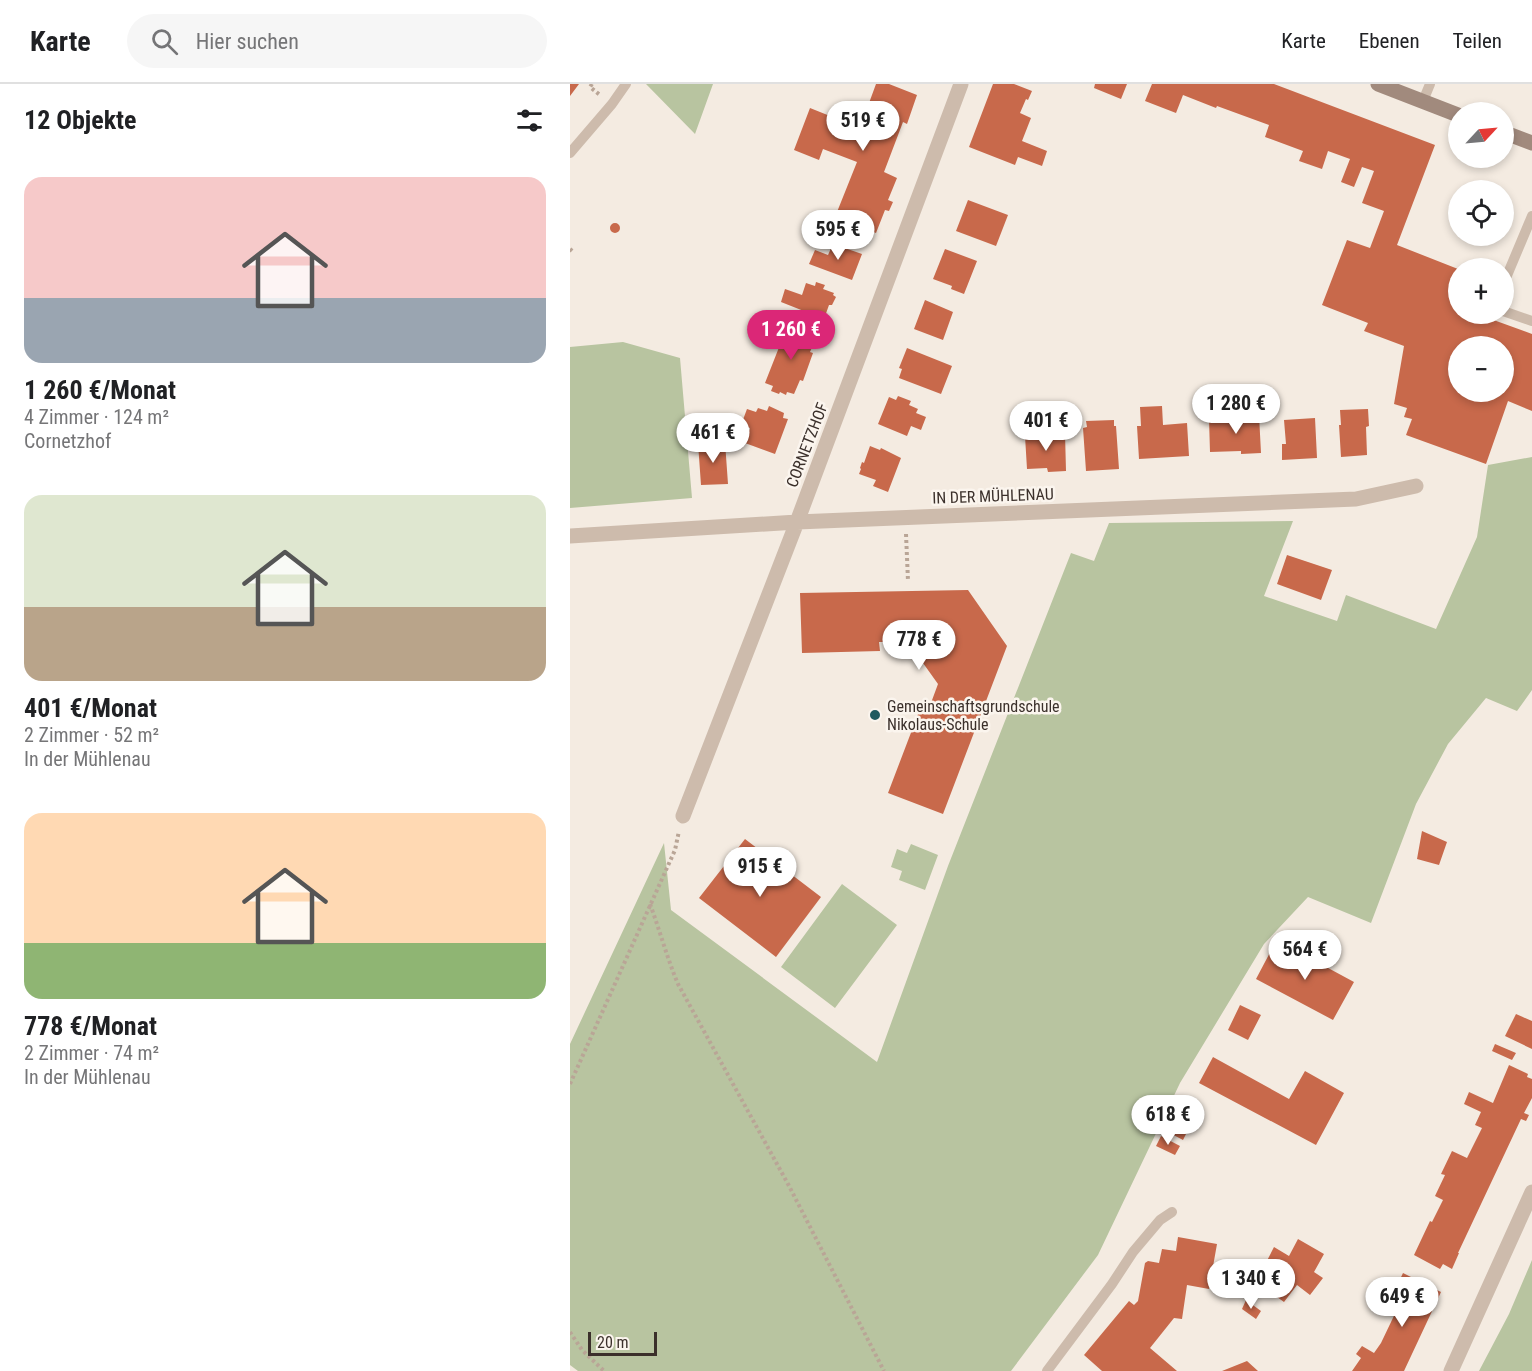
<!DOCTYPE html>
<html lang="de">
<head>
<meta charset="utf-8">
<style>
	:root { --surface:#fff; --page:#f6f6f6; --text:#202124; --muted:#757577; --line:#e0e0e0; --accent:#db2777 }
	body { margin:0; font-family:"Roboto Condensed",sans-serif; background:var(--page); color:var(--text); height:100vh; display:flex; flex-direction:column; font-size:22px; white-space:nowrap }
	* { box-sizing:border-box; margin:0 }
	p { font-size:20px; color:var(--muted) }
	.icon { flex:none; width:33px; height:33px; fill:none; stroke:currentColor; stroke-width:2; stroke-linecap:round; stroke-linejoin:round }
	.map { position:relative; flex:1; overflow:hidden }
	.details { display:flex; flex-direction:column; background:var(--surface); width:570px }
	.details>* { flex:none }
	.needle { width:39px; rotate:64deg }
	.tools { position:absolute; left:878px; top:18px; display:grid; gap:12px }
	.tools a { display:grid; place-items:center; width:66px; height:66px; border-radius:50%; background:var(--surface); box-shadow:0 3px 9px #0003; font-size:30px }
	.scale { position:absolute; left:18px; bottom:15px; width:69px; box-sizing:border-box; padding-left:6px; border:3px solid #3b302b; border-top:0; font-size:16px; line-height:21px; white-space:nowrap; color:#3b302b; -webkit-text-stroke:4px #fbf5ee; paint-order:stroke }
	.price { position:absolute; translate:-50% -51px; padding:0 14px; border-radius:21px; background:#fff; color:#222; font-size:20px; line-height:39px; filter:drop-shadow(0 2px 3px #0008) }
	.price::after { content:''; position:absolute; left:50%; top:36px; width:18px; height:14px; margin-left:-9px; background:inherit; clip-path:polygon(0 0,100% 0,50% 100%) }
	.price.on { background:var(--accent); color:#fff }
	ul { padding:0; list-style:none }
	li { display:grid; align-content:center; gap:12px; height:318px; padding:0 24px }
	li span { display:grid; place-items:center; height:186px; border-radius:18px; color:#555 }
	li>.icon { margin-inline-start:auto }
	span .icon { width:108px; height:108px; fill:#fffc; stroke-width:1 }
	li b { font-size:26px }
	h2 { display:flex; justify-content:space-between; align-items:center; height:72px; padding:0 24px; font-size:26px }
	header { display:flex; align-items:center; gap:36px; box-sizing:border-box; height:84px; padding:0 30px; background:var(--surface); border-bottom:2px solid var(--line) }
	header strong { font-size:28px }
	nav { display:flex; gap:33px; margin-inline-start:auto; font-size:21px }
	.search { width:420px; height:54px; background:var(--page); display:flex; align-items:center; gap:15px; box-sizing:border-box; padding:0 21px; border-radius:33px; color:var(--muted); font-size:22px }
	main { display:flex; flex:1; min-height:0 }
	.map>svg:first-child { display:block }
</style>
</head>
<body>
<header>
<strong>Karte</strong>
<div class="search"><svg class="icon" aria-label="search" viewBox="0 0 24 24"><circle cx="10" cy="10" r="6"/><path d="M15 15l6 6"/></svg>Hier suchen</div>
<nav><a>Karte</a><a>Ebenen</a><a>Teilen</a></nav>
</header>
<main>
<section class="details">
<h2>12 Objekte<svg class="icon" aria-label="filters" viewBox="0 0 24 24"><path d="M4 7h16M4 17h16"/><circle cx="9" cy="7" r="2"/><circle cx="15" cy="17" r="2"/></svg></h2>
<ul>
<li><span style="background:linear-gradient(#f6c9c9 65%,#9aa5b1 0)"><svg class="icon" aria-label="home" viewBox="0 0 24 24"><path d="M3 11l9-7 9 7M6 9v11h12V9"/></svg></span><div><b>1 260 €/Monat</b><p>4 Zimmer · 124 m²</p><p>Cornetzhof</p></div></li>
<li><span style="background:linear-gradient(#dfe7d0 60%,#b9a48a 0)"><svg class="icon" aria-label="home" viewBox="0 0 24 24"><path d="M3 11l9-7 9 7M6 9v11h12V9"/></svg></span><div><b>401 €/Monat</b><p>2 Zimmer · 52 m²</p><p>In der Mühlenau</p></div></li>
<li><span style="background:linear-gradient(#ffd9b3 70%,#8fb573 0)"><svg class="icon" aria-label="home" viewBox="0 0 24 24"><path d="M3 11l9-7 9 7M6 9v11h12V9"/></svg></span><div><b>778 €/Monat</b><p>2 Zimmer · 74 m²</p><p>In der Mühlenau</p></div></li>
</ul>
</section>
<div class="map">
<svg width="962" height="1287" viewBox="0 0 962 1287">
	<rect width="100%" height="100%" fill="#f4ebe1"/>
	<!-- green -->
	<path fill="#b8c4a0" d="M76,0H143L125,50Z
		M53,258L110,274L122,414L0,424V263Z
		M962,373V606L947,627L916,614L878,660L846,720L801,839L738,813L694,860L610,999L528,1171L441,1287H8L0,1281V960L94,759L101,826L307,978L378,782L501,469L524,477L539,439L723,437L694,512L767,537L776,511L866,545L907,453L918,381Z
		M341,760L368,771L355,806L329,796L332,787L321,783L327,765L337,769Z
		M272,800L327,841L265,924L211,883Z
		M962,1176V1287H909L939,1230Z"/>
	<!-- building -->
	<path fill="#c8694b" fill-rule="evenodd" d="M0,0H9L0,12Z
		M306,0H319L347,11L337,40L333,38L314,88L327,94L318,116L323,118L319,127L315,126L306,149L265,133L287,78L253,65L249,76L224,66L240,24L265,34L263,39L288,49Z
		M423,0H444L462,7L458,16L456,15L450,29L461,34L452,57L477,67L472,82L448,73L445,81L399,63Z
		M525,0H557L551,15L524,4Z
		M582,0H704L865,61L827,161L888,185V207L883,220L888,222V230H907L962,250V327L938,317L916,380L836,351L842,335L834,333L837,324L824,320L834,262L794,247L798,239L752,221L777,156L800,164L814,127L792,119L804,87L792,83L784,103L771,98L780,75L758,67L752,85L729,77L733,67L695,53L699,41L647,22L646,24L613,11L606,29L575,17ZM888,262H933V308H888Z
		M398,116L438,131L426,162L386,147Z
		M40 144a5 5 0 1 1 10 0a5 5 0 1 1-10 0Z
		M263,160L292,170L282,196L239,180L245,166L258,171Z
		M375,165L407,177L394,210L381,205L382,202L363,195Z
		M246,198L255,201L253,205L264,209L263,211L266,213L262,221H259L254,235L211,218L215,205L232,211L236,199L245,202Z
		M355,216L383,228L373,256L344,245Z
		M226,241L235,245L234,246L241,248L239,252L246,254L240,268L243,269L233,297L230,296L224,310L217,308L216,311L210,308L209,310L201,307L203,302L195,299L217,243L224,246Z
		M337,264L382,282L371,310L329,294L332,285L329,284Z
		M328,312L341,317L339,321L348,325L346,329L356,333L351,346L341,342L337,352L308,340L319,313L326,316Z
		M199,322L214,329L213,334L218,335L205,370L175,359L180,344L171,341L177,325L186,328L188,324L197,327Z
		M592,322L593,341L617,339L619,372L569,375L567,342H571L570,323Z
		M798,325L799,342L796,343L797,371L771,373L769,341H771L770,326Z
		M689,331L691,369L671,370V367L640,368L639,335Z
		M745,334L747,374L712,376V360H716L714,336Z
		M544,336V342H546L549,385L516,387L513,344L517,343L516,337Z
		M495,349L496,387L478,388L477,384L457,385L455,352Z
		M155,358L158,400L131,401L128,359Z
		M300,362L310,366L311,364L331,374L318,408L303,402L306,396L289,390L291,385L290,384L292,378L294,379Z
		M717,471L762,486L751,516L707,500Z
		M398,506L437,562L373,730L318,709L350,625L358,627L368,600L338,558H309L310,567L232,569L230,509Z
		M852,747L877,758L869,781L847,775Z
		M175,755L251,813L206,873L129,814Z
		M705,859L733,874L734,871L784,898L763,936L686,895Z
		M670,921L691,931L678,956L658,946Z
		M946,930L962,937V965L935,952Z
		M925,960L946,969L942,976L922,967Z
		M643,973L719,1015L735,987L774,1009L746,1061L629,999Z
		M939,981L958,990L957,993L962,995V1014L954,1029L959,1031L956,1037L951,1035L888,1169H889L882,1185L873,1180L870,1185L844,1171L860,1137L862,1138L873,1116L865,1112L875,1091L871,1090L882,1067L897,1074L912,1044L905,1041L911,1028L894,1020L899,1008L923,1019Z
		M607,1021L626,1031L621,1041L602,1031Z
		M599,1037L618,1046L613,1056L594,1046Z
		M591,1052L610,1062L605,1071L586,1062Z
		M608,1153L647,1160L639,1205L617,1201L612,1235L604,1234L580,1264L607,1287H532L514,1271L559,1217L564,1221L568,1217L575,1179L578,1177L589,1179L592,1165L606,1167Z
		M728,1155L754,1170L744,1188L753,1194L740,1211L727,1201L714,1218L686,1198L704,1163L719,1172Z
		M833,1189L871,1208L834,1287H782L791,1274L786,1270L792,1262L804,1269L811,1259L832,1215L823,1210Z
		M676,1216L691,1227L686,1235L672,1225Z
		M677,1277L688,1287H652Z"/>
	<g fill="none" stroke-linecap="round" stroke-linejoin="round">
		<!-- path -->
		<path stroke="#b9a596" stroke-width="4" stroke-dasharray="3 3" stroke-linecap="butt" d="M22,0L20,3L30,11
			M0,165L2,167
			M336,450L338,497
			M80,820C90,847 97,874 108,900L218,1100L314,1287
			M0,1000L105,766L109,747
			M0,1248L12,1266L34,1287"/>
		<!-- lane -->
		<path stroke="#cdbbac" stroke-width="10" d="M853,17L860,0
			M0,69L42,20L56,0
			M933,201L962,132
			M933,227L962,237
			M477,1287L542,1200L563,1168L590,1136L602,1128"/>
		<!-- street -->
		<path stroke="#cdbbac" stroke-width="15" d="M0,452L227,438L786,415L846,402
			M113,732L227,438L391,0
			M881,1287L962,1108"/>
		<!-- secondary -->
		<path stroke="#a18a7d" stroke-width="15" d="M808,0L888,31
			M933,48L962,59"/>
	</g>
	<!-- markers -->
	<circle fill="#1f5a5e" stroke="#fbf5ee" stroke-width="2" cx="305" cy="631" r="6"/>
	<g text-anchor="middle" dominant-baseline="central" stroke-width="5" stroke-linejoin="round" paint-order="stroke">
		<!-- street labels -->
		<g font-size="16" fill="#3b302b" stroke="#fbf5ee">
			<text transform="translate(237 361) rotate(-69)">CORNETZHOF</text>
			<text transform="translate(423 412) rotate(-2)">IN DER MÜHLENAU</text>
		</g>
		<!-- poi labels -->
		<g font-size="16" fill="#3b302b" stroke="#fbf5ee" text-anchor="start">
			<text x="317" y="622">Gemeinschaftsgrundschule<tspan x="317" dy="18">Nikolaus-Schule</tspan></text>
		</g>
	</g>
</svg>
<div class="tools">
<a><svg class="needle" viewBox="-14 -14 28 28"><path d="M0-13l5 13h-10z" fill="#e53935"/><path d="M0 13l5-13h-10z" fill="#757577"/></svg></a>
<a><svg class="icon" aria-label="locate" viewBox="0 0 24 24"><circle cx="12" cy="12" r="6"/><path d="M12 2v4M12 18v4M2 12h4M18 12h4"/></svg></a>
<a>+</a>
<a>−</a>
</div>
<div class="scale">20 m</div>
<b class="price" style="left:293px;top:68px">519 €</b>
<b class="price" style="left:268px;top:177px">595 €</b>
<b class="price on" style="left:221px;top:277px">1 260 €</b>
<b class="price" style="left:666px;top:351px">1 280 €</b>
<b class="price" style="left:476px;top:368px">401 €</b>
<b class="price" style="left:143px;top:380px">461 €</b>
<b class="price" style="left:349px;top:587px">778 €</b>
<b class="price" style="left:190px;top:814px">915 €</b>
<b class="price" style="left:735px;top:897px">564 €</b>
<b class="price" style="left:598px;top:1062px">618 €</b>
<b class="price" style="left:681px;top:1226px">1 340 €</b>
<b class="price" style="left:832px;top:1244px">649 €</b>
</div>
</main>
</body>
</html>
